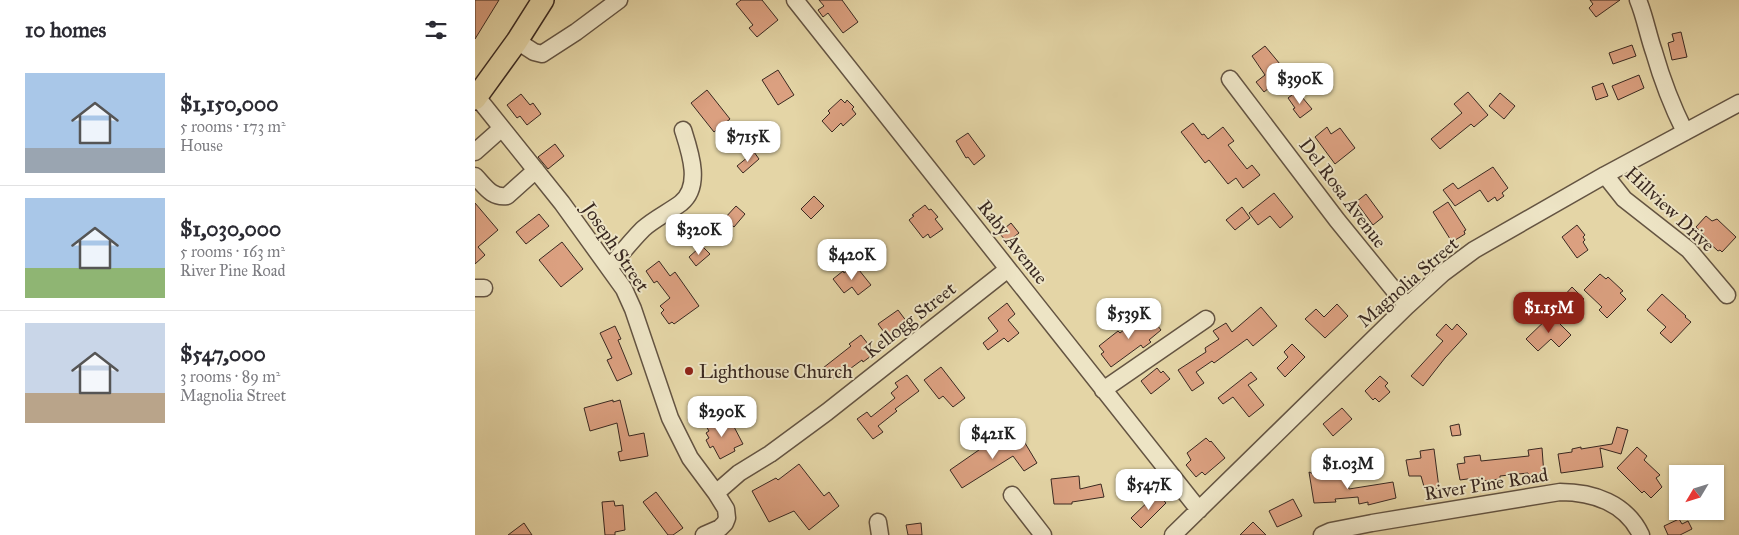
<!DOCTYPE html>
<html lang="en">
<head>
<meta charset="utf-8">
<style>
	:root { --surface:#fff; --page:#f2f2f3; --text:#2b2b33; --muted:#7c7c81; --line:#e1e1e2; --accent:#8f2418 }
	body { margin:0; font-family:"IM FELL Great Primer",serif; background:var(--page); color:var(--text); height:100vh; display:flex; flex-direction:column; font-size:19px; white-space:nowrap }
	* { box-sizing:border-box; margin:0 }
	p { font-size:16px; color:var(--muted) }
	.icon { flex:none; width:28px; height:28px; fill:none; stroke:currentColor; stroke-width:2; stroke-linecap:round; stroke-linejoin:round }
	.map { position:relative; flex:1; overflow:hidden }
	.drawer { display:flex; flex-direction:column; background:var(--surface); width:475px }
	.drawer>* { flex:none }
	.needle { width:32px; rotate:232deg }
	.buttons { position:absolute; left:1194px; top:465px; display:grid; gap:10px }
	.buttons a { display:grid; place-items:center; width:55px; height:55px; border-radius:0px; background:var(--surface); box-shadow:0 1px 4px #0004; font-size:25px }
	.price { position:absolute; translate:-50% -42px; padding:0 11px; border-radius:10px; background:#fff; color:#222; font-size:16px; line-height:32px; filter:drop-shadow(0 1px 2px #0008) }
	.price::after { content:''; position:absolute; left:50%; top:30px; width:15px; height:11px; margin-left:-8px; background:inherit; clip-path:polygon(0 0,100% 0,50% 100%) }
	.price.current { background:var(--accent); color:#fff }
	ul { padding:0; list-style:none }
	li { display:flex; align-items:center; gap:15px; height:125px; padding:0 25px }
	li+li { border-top:1px solid var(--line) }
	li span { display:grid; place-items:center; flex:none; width:140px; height:100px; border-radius:0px; color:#555 }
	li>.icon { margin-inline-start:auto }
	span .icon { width:60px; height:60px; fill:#fffc; stroke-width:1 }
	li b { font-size:21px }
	h2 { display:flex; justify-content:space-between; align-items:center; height:60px; padding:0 25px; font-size:21px }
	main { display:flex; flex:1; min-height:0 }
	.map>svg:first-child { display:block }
</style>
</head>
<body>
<main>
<section class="drawer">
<h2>10 homes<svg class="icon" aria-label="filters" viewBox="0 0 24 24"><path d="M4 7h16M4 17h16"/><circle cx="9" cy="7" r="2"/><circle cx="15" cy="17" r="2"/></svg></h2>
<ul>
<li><span style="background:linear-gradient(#a9c7e8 75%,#9aa5b1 0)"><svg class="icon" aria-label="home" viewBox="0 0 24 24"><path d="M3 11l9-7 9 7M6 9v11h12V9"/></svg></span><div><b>$1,150,000</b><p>5 rooms · 173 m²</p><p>House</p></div></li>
<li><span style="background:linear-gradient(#a9c7e8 70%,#8fb573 0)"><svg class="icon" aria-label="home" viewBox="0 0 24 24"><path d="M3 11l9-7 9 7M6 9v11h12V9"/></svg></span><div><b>$1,030,000</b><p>5 rooms · 163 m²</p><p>River Pine Road</p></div></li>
<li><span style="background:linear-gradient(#c9d6e8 70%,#b9a48a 0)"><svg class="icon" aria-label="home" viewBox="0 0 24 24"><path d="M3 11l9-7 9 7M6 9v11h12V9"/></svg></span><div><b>$547,000</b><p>3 rooms · 89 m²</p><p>Magnolia Street</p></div></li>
</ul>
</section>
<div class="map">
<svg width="1264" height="535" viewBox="0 0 1264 535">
	<rect width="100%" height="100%" fill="#e4d5a6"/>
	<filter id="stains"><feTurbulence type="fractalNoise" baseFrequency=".004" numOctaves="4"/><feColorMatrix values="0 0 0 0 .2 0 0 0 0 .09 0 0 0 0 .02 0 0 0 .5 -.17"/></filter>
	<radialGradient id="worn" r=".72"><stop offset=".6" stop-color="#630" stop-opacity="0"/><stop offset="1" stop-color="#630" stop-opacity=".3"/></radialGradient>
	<!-- building -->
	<path fill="#dba080" stroke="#3a2921" d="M0,0H24L0,39Z
		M266,0H287L303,20L282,37L274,28L278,25L261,4Z
		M344,0H367L383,22L368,33L353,13L348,17L343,10L349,6Z
		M1115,0H1145L1121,17L1114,8L1118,4Z
		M1206,32L1212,57L1197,60L1193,43L1199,41L1197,34Z
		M1157,45L1161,56L1138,64L1134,53Z
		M790,46L805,64L804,65L808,70L807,71L809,76L789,92L781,82L790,75L777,56Z
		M303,70L319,95L303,105L287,80Z
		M1164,75L1169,88L1143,100L1137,86Z
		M1128,83L1133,96L1121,100L1117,87Z
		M232,90L255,119L239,132L216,103Z
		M822,91L837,109L825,118L818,109L820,108L813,98Z
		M993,92L1013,115L999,127L996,124L965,149L956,139L987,113L979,104Z
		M1025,93L1040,106L1029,119L1014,106Z
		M46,94L55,105L58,103L66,114L52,125L45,116L42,118L32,105Z
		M366,99L370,103L372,100L379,107L377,109L381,114L368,126L366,123L357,132L347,121L355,113L353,111Z
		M718,123L727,135L729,134L733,139L748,127L759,141L753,145L772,169L777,165L785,175L768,188L761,178L753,184L734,160L730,163L706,132Z
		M852,127L856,134L865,128L880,148L860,164L840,137Z
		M493,133L510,156L499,165L493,157L491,158L481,141Z
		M80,144L89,156L73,169L63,157Z
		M279,152L284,159L268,173L262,166Z
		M1018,167L1033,188L1027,193L1029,196L1022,201L1020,197L1013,202L1005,190L980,206L968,190L978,183L983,189Z
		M799,193L818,217L805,228L795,216L783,225L774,213Z
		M891,194L908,217L898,225L881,202Z
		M339,196L349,206L336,219L326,209Z
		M973,202L991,230L989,231L990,234L977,242L958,212Z
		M0,203L23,230L3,247L10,255L0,264Z
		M450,205L454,210L456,209L463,217L460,219L468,229L455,238L453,234L448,238L434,220L439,216L437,215Z
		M261,206L270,214L259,227L249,219Z
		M767,207L775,218L760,230L751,220Z
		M64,214L74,226L51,244L41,232Z
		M1231,216L1237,221L1242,219L1261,237L1247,252L1245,250L1243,251L1228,237L1230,236L1221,227Z
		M536,223L544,233L532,242L524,233Z
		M1102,225L1110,235L1108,237L1110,240L1108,242L1113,250L1102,258L1087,237Z
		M87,242L108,269L86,287L64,260Z
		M228,247L235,254L221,266L214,257L224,248L225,250Z
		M184,261L195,276L200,272L224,306L199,324L197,322L194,324L186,313L189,310L185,306L195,298L182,281L179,283L171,271Z
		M380,265L396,285L383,295L377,287L369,293L358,279L368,271L369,273Z
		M1125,274L1131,279L1133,277L1148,291L1145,293L1151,299L1132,318L1124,310L1127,307L1109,290Z
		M1097,287L1109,299L1100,308L1088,297Z
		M1187,294L1211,316L1210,317L1216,322L1196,343L1185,333L1191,327L1172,310Z
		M532,303L540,314L533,320L544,333L533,342L529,338L513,350L508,343L523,331L513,318Z
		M862,304L873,316L850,338L830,319L841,309L849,317Z
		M786,307L802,326L778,346L772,339L739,363L737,361L721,372L729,383L717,391L703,370L731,352L730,348L744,339L738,331L751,323L757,332Z
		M423,310L432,322L427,325L428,328L419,334L417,332L412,336L403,324Z
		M672,312L686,330L674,340L676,342L668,348L666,345L636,367L626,354L629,352L624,346L643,331L645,333Z
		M1076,315L1096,335L1084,347L1076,339L1063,351L1051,339Z
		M971,324L977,330L982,324L992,334L970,358L948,386L936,376L968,341L961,335Z
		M140,326L146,339L143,340L157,374L142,381L132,360L137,358L125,333Z
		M386,335L400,353L388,362L387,360L368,374L367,372L357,379L348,368L376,346L374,344Z
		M817,344L830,357L810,377L802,368L813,357L809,352Z
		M466,367L490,398L478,407L468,396L464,399L449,380Z
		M682,368L686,373L688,371L695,379L676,394L666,381Z
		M776,372L782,379L773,385L789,405L774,417L758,397L748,404L743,398Z
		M432,375L444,391L420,409L422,411L403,426L408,432L398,439L382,419L392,412L396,417L420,398L416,393L423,387L420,383Z
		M905,376L913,383L910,386L915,392L904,402L900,398L898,400L890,391Z
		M138,400V402L145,400L154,436L169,433L173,456L145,461L143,452L147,451L142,423L115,431L109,408Z
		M867,408L877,419L858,436L848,424Z
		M241,416L247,428L257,423L268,444L259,448L260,451L245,459L238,446L235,448L231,440L234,438L231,433L234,431L229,423Z
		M984,424L986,435L977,436L975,426Z
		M1142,427L1153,430L1146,454L1125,448L1128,467L1086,473L1083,454L1097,452V449L1106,447V449L1137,444Z
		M544,433L562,463L549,471L538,456L487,488L475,470L514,443L518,449Z
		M731,438L735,442L736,441L750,458L730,475L727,472L721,477L711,465L716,460L712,453Z
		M1162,447L1172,456L1169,460L1185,475L1181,478L1187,487L1176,498L1169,491L1167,493L1142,468Z
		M1067,448L1069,475L1054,477L1053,473L1025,476V479L1007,481V477L985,480L982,464L990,463L989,457L1005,455L1006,461L1054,456L1053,450Z
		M959,449L964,488L950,490L946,476H934L931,460L946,458L945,451Z
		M324,464L349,496L354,492L364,506L334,530L319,511L294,522L277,491L301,478L303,480Z
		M834,472L843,476L872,472L874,489L918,482L921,498L893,505V502L884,504L883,497L860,499L861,502L839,503Z
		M604,476L605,489L626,484L629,497L597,502V504H579L576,479Z
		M181,492L208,528L198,535H193L168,502Z
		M682,493L691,503L666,528L656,518Z
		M818,499L827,516L802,527L794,511Z
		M139,501L140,506L148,505L150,530L140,532V535H130L127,502Z
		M1204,519L1207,524L1213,521L1217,529L1205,535H1193L1189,526Z
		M778,522L791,535H765Z
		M49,523L57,535H33Z
		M446,523L447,535H433L431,525Z"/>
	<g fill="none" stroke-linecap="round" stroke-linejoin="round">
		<defs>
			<path id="minor" d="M320,0L724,510
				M1163,0C1170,17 1173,35 1179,52C1187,80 1197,106 1210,132
				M42,41L59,52L67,54L101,32L144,0
				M755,79L862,220L932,306
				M2,97L87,203L149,289L158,309L195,418L215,458L241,493L251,509L252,518L250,523L245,528L229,535
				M0,152L27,128
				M1130,175L1149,199L1214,250L1252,295
				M0,176C10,186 16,198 32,196L61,170
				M135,267C145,255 156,241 168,229C179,219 194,212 206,203C227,186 215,152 208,130
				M0,288H9
				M628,390L731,319
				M241,493L264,473L295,454L352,412L533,269
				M537,495L568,535
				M403,522L405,535
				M698,535L932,306L968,273L999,250L1130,175L1264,103
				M847,535L856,531L897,523L1085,492C1118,492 1151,503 1166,535"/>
			<path id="major" d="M0,99L42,41L68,0"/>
		</defs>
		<!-- minor casing -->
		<use href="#minor" stroke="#645442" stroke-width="19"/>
		<!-- major casing -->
		<use href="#major" stroke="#3a2921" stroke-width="24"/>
		<!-- minor -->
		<use href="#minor" stroke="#ede4c5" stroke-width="16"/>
		<!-- major -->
		<use href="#major" stroke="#e4d5a6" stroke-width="21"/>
	</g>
	<!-- markers -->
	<circle fill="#8f2418" stroke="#ede4c5" stroke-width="2" cx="214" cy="371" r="5"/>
	<g text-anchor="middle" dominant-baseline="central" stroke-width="4" stroke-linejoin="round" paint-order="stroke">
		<!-- street labels -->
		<g font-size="19" fill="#3a2921" stroke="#ede4c5">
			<text transform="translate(868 193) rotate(53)">Del Rosa Avenue</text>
			<text transform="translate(1195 209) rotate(43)">Hillview Drive</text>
			<text transform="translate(538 242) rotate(52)">Raby Avenue</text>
			<text transform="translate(141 247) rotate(56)">Joseph Street</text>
			<text transform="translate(933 282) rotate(-41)">Magnolia Street</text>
			<text transform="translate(435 320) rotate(-38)">Kellogg Street</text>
			<text transform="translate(1011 484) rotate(-9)">River Pine Road</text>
		</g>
		<!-- poi labels -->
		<g font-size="19" fill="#3a2921" stroke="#ede4c5" text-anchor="start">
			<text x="224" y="371">Lighthouse Church</text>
		</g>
	</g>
	<rect width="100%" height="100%" filter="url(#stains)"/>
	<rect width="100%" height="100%" fill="url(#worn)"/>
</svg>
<div class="buttons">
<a><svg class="needle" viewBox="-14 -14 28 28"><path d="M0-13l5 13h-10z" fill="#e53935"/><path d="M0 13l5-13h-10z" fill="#7c7c81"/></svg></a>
</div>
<b class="price" style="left:825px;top:105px">$390K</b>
<b class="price" style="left:273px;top:163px">$715K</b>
<b class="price" style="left:224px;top:256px">$320K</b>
<b class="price" style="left:377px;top:281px">$420K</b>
<b class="price current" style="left:1074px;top:334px">$1.15M</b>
<b class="price" style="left:654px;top:340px">$539K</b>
<b class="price" style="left:247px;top:438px">$290K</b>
<b class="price" style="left:518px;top:460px">$421K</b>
<b class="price" style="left:873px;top:490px">$1.03M</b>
<b class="price" style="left:674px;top:511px">$547K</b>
</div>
</main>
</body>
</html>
